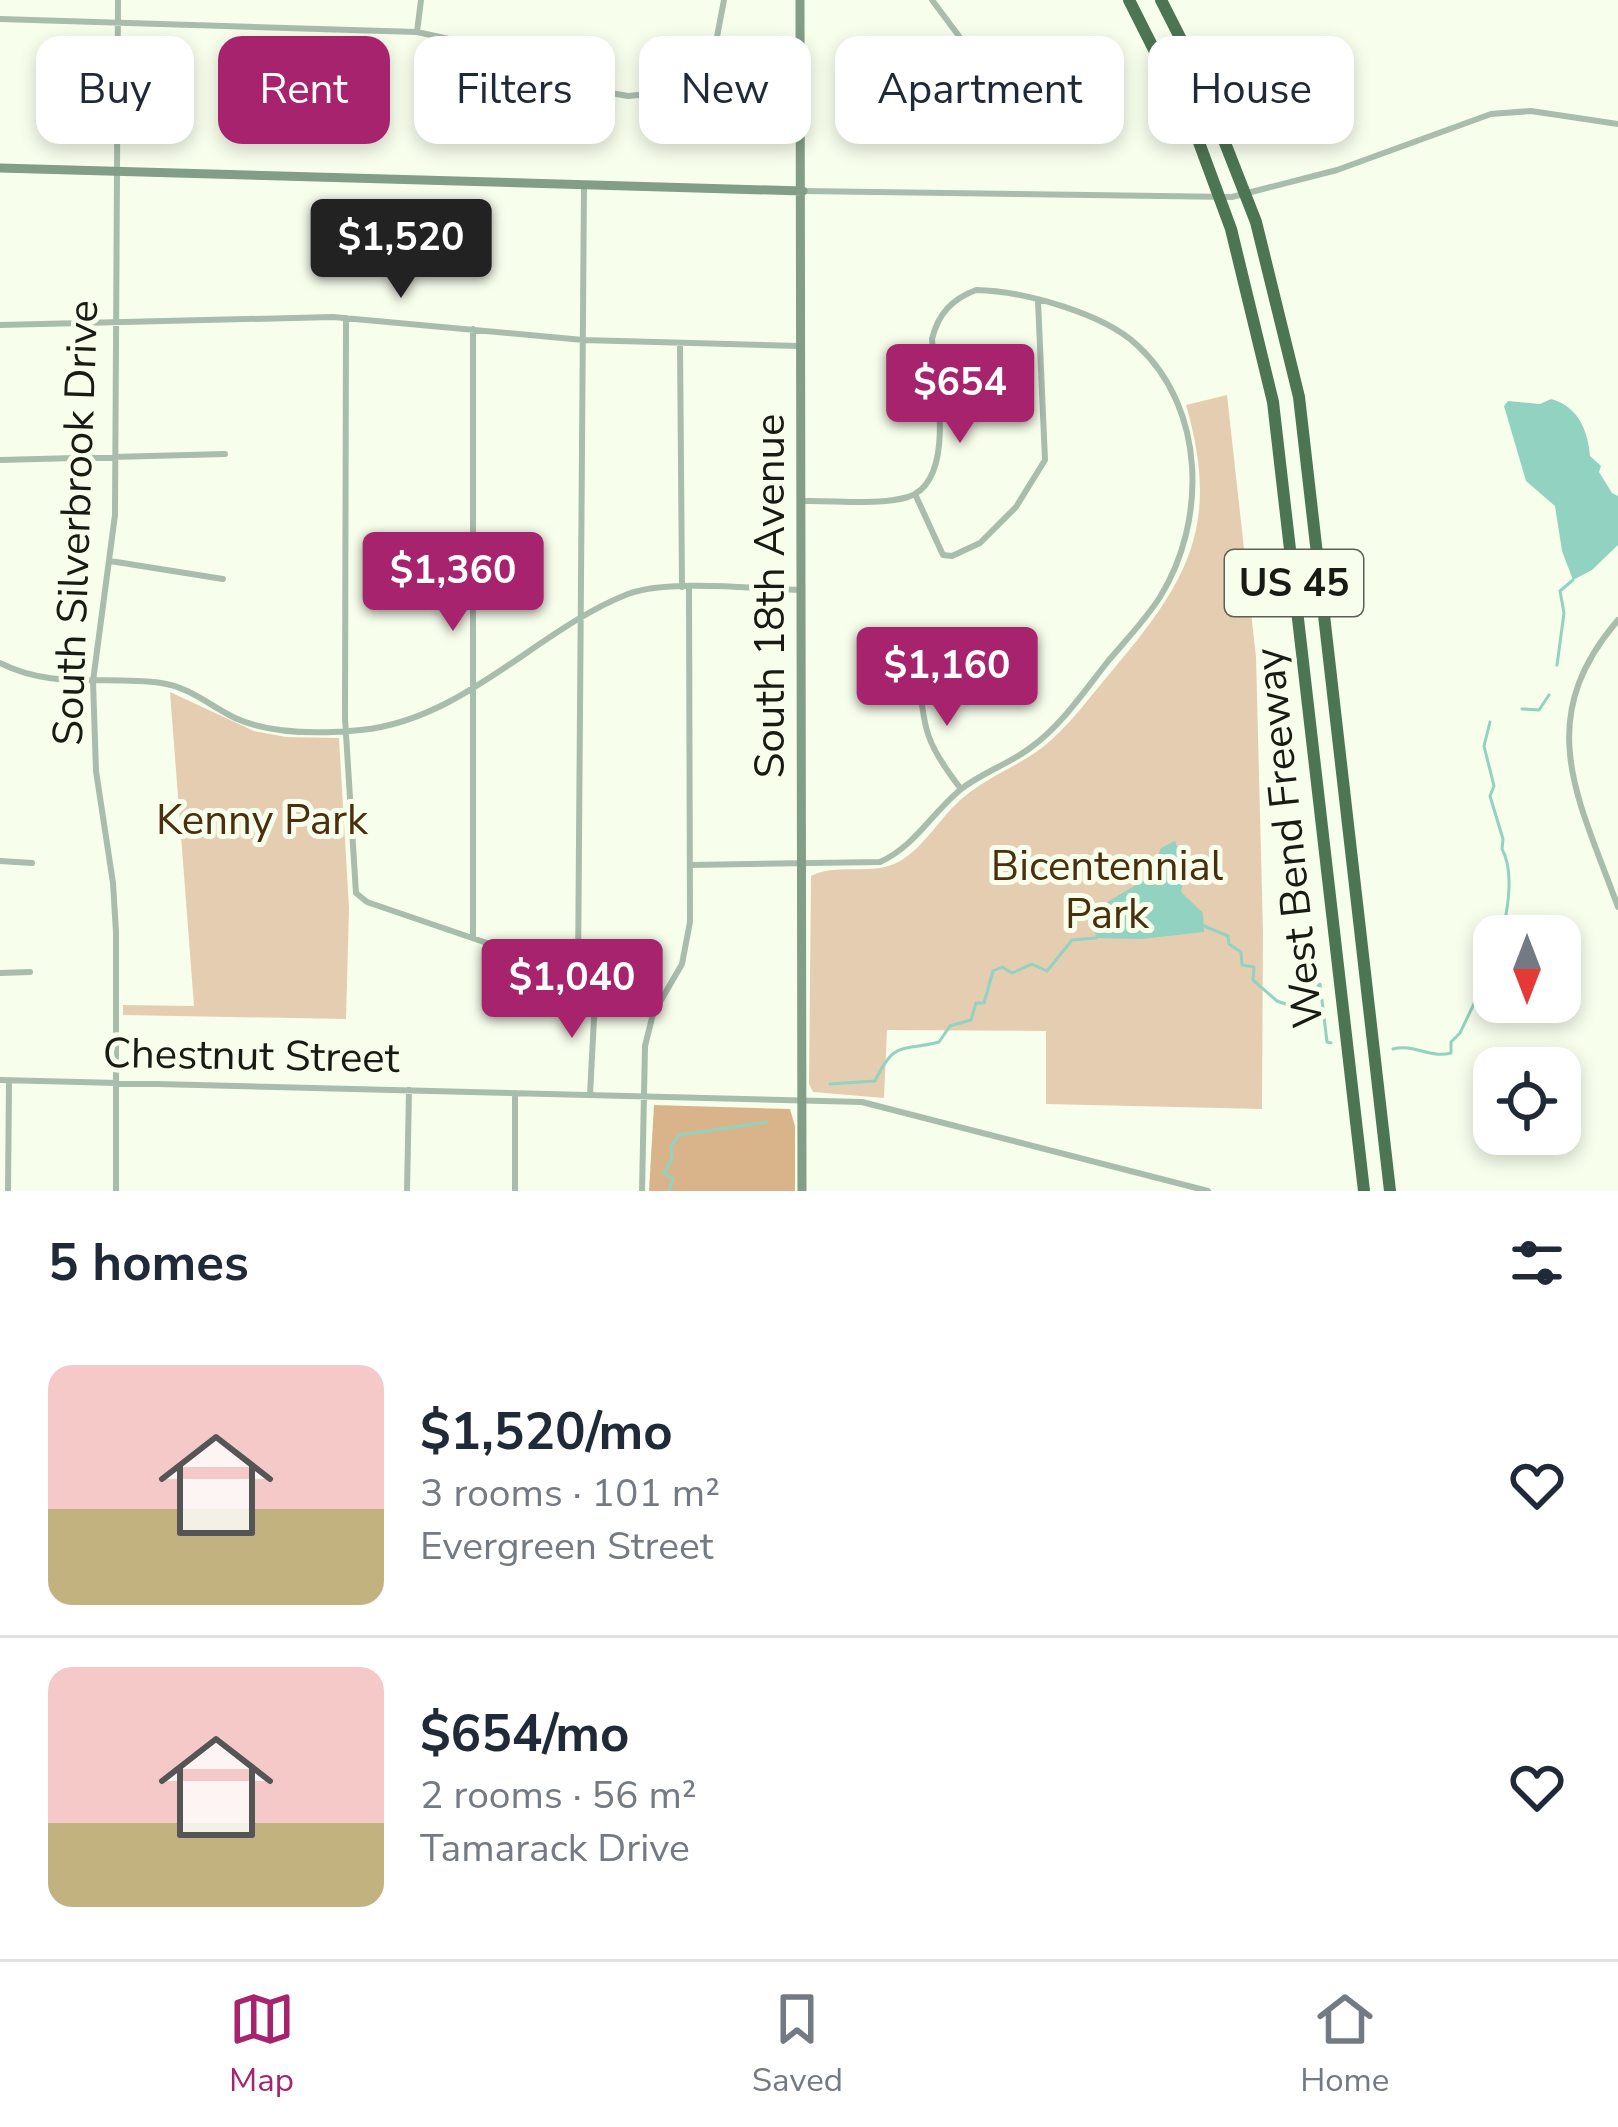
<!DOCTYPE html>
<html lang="en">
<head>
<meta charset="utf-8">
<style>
	:root { --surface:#fff; --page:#f6f6f7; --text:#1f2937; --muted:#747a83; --line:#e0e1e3; --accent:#a7236e }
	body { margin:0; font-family:"Nunito Sans",sans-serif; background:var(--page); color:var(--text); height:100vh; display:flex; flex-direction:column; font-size:45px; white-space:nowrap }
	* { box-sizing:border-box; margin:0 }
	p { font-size:39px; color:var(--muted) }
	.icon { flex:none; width:66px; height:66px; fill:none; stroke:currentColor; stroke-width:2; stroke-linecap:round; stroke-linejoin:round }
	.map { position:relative; height:1191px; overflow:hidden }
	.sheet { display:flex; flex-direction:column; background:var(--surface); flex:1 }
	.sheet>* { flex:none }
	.guide { position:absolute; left:36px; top:36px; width:1548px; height:108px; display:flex; gap:24px }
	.needle { width:78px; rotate:180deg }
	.tools { position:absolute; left:1473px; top:915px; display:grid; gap:24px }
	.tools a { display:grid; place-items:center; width:108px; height:108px; border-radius:24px; background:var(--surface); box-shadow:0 6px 18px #0003; font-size:60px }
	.price { position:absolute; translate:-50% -102px; padding:0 27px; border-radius:12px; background:var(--accent); color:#fff; font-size:39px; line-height:78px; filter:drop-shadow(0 3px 6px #0008) }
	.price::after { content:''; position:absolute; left:50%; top:72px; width:36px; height:27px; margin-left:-18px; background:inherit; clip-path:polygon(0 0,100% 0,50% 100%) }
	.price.on { background:#222; color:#fff }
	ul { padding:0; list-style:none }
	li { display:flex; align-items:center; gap:36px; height:300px; padding:0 48px }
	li+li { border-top:3px solid var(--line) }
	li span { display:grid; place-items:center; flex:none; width:336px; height:240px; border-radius:24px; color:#555 }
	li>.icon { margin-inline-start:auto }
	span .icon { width:144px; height:144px; fill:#fffc; stroke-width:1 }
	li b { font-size:51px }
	h2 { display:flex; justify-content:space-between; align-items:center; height:144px; padding:0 48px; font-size:51px }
	.chip { padding:0 42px; border-radius:24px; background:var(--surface); box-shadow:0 6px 18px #0003; font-size:42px; line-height:108px }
	.chip.on { background:var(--accent); color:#fff }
	.tab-bar { display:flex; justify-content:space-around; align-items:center; height:168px; border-top:3px solid var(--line); background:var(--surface); font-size:33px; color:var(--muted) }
	.tab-bar a { display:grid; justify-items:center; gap:6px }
	.tab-bar .on { color:var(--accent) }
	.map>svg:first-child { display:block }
</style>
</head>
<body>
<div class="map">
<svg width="1618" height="1191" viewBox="0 0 1618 1191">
	<rect width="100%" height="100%" fill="#f8feec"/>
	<!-- green -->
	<path fill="#e5cdb2" d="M1227,395L1256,657L1263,932L1262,1109L1046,1104V1031L887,1030L884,1098L813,1092L809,1084L811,876C837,862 872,877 900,861C926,846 941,815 965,796C989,776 1018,766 1043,747C1069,726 1089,698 1111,672C1188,581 1221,526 1186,405Z
		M170,692L254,731L286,737L339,738L349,908L346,1019L123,1015V1005L194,1006Z"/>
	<!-- forest -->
	<path fill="#d9b48b" d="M654,1105L790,1109L795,1126V1191H649Z"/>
	<!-- water -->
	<path fill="#92d2c1" d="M1551,399C1577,406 1588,429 1590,456L1601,466L1599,472L1612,493L1618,496V545L1592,570L1573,580L1562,551L1555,506L1526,481L1504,406L1508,401L1540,404Z
		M1175,841L1181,855L1170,875L1173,880L1183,883L1181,892L1203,913L1204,932L1141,939L1096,938L1092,917L1101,906L1149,877L1161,848Z"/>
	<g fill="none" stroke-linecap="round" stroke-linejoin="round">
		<!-- stream -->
		<path stroke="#92d2c1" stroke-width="3" d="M1557,665L1564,613L1560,591L1573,580
			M1522,709L1539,710L1549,695
			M1204,926L1228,936L1229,944L1241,952L1242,965L1254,967L1253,980L1277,1001L1297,1008L1320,984L1327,1042L1331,1043
			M1393,1049C1414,1043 1430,1059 1451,1053V1042L1460,1033L1482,987L1492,954L1491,933L1504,924C1509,903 1513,868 1502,849L1503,839L1490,796L1494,786L1484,746L1490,722
			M830,1084L875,1081C895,1040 900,1052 939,1042L950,1026L971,1020L976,1003H984L993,971L1002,967L1012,973L1032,964L1047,971L1072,940L1096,938
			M669,1191L673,1179L664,1173L672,1159L671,1146L679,1135L767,1122"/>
		<!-- street -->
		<path stroke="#a9bdac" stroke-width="6" d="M932,0L985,71
			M0,19L417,32L508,52L605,92L628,96L657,93L695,69L716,42L724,0
			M417,32L421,0
			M803,191L1232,197L1337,170L1491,114L1531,111L1618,124
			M346,318L345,718L356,893L367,902L578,974L592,983L595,999L590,1095
			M0,325L333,317L583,340L799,346
			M680,343L682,587
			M0,460L225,454
			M915,494L943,555L952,556L980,543L1016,507L1045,460L1038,301
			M110,561L223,579
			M1618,620C1531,721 1579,799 1618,907
			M0,663C52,690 105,675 161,683C190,687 210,706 235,718C272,735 321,734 361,730C464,720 538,629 628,594C669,579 756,589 801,590
			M919,675C924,731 926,744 961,789
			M0,861L32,863
			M690,865L880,862C915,846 931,814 960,790C981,773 1009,764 1030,748C1062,725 1085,690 1109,660C1126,640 1146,619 1160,597C1207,521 1206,408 1137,345C1103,313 1023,291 976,290C952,299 938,314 932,339C935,380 958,481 908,497C877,506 836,500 803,501
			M473,937V329
			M0,973L30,972
			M578,973L584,185
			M0,1080L862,1102L1208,1191
			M8,1191L9,1081
			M116,1191V932L113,883L96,771L93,681L115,515L118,0
			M407,1191L409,1090
			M515,1191V1093
			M642,1191L645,1046L653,1014L682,964L690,922L689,588"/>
		<!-- secondary -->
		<path stroke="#829e86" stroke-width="9" d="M800,0L802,1191
			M0,168L803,191"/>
		<!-- highway -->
		<path stroke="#4c7553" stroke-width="12" d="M1129,0L1194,129L1231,229L1273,402L1364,1191
			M1161,0L1196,69L1256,222L1299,397L1390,1191"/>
	</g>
	<g text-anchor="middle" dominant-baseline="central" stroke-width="10" stroke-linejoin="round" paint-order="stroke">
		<!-- shield labels -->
		<rect fill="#f8feec" stroke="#5b5f55" stroke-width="3" x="1225" y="550" width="138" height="66" rx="9"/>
		<g font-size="39" font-weight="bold" fill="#181b14">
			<text x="1294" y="583">US 45</text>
		</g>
		<!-- street labels -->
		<g font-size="42" fill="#181b14" stroke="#f8feec">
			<text transform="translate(76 523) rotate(-88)">South Silverbrook Drive</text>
			<text transform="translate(770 596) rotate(-90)">South 18th Avenue</text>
			<text transform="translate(1289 838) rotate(-96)">West Bend Freeway</text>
			<text transform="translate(251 1056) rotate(1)">Chestnut Street</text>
		</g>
		<!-- park labels -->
		<g font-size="42" fill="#492f0e" stroke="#f8feec">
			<text x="262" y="820">Kenny Park</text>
			<text x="1107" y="866">Bicentennial<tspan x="1107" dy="48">Park</tspan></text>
		</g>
	</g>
</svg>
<div class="tools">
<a><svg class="needle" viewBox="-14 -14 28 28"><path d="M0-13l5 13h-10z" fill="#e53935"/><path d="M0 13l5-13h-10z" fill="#747a83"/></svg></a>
<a><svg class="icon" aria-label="locate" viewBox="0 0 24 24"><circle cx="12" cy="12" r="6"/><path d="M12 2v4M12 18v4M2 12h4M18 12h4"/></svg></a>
</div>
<b class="price on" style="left:401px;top:301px">$1,520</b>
<b class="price" style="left:960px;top:446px">$654</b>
<b class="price" style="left:453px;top:634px">$1,360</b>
<b class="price" style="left:947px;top:729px">$1,160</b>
<b class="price" style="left:572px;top:1041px">$1,040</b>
<div class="guide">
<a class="chip">Buy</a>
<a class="chip on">Rent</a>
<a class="chip">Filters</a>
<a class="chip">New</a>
<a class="chip">Apartment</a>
<a class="chip">House</a>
</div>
</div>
<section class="sheet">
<h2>5 homes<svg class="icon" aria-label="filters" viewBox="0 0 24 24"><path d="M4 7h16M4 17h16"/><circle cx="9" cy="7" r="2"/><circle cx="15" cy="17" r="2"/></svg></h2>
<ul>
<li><span style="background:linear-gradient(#f6c9c9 60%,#c2b280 0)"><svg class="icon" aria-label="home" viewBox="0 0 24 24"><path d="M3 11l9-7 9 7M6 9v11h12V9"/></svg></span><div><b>$1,520/mo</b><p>3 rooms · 101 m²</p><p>Evergreen Street</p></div><svg class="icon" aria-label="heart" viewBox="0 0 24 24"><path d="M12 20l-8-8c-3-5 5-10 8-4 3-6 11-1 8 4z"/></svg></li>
<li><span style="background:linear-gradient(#f6c9c9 65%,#c2b280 0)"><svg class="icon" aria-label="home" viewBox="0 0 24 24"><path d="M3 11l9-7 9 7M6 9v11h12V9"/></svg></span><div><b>$654/mo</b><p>2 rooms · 56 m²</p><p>Tamarack Drive</p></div><svg class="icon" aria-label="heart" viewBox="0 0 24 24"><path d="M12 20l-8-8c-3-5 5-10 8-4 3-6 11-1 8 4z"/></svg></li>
</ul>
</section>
<nav class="tab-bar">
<a class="on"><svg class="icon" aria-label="map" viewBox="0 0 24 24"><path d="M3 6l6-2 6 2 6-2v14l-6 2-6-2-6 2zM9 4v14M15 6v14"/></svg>Map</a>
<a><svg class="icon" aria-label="saved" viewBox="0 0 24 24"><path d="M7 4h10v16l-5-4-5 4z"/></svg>Saved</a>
<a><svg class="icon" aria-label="home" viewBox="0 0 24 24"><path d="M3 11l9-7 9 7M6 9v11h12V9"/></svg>Home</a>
</nav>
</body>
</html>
